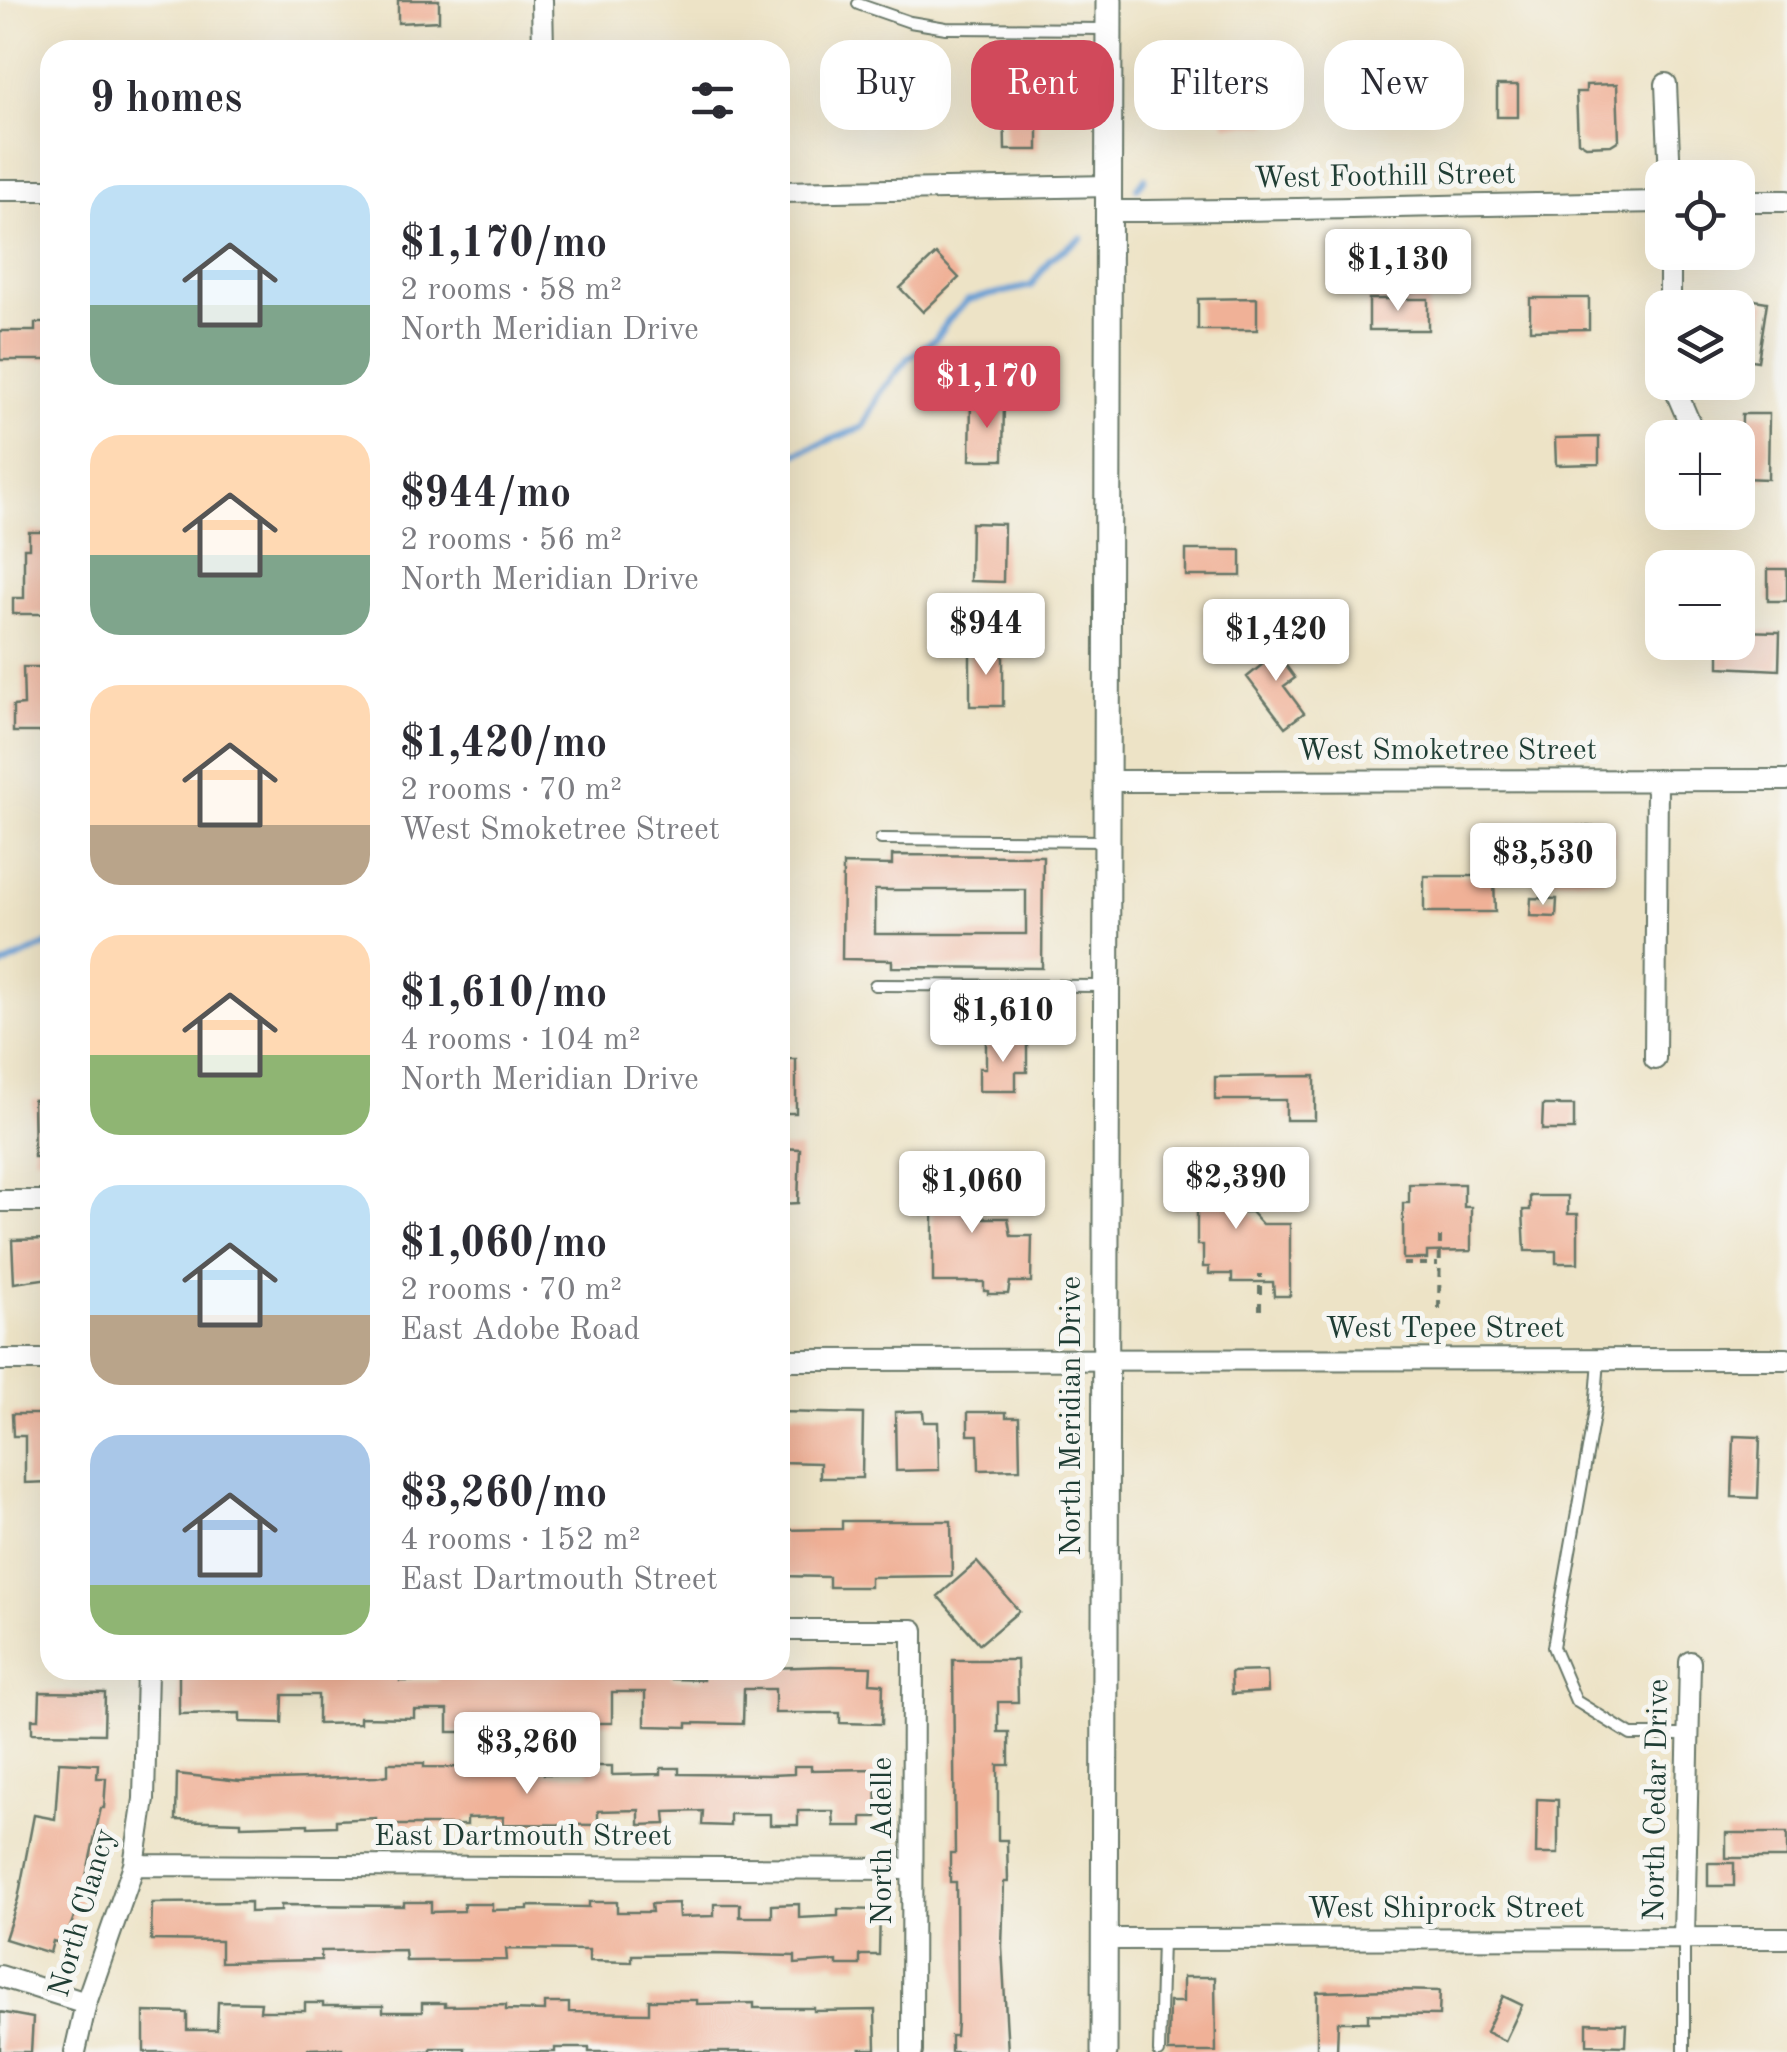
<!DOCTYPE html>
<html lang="en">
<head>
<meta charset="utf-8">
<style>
	:root { --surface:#fff; --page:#f2f2f3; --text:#2b2b33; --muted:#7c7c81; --accent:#d1495b }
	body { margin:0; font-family:"Old Standard TT",serif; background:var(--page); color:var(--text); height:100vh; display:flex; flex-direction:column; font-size:38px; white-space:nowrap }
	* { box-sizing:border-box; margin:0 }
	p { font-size:32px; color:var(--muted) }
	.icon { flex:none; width:55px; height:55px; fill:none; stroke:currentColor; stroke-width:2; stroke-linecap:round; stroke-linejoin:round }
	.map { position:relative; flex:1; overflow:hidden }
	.side { position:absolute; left:40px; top:40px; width:750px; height:1640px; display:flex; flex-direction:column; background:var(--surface); border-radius:30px; box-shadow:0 10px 40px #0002 }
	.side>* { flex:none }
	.guide { position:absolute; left:820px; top:40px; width:815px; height:90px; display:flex; gap:20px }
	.controls { position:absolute; left:1645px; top:160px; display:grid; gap:20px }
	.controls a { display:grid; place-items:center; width:110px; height:110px; border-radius:20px; background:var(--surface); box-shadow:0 10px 40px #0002; font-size:50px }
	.price { position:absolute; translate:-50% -85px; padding:0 22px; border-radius:10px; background:#fff; color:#222; font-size:32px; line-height:65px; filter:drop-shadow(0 2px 5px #0008) }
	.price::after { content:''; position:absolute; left:50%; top:60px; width:30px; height:22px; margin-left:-15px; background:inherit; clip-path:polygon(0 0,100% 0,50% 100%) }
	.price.active { background:var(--accent); color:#fff }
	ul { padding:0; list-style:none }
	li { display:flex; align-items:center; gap:30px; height:250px; padding:0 50px }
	li span { display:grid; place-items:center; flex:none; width:280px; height:200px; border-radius:30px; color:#555 }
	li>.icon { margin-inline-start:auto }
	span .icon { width:120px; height:120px; fill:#fffc; stroke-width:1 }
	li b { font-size:42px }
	h2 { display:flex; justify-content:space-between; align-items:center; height:120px; padding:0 50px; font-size:42px }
	.chip { padding:0 35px; border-radius:30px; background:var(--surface); box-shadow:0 10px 40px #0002; font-size:35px; line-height:90px }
	.chip.active { background:var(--accent); color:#fff }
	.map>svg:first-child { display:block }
</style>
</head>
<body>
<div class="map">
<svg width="1787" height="2052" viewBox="0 0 1787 2052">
	<rect width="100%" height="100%" fill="#f6f6f2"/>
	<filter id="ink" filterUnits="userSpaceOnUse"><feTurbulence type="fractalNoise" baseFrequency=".01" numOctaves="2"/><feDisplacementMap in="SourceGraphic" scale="20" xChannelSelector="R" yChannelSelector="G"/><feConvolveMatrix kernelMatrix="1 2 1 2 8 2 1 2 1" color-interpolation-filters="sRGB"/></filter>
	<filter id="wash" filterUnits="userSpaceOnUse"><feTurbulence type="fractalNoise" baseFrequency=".0048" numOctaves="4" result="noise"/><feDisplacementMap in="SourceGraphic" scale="40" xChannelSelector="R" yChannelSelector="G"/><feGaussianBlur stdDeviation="2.25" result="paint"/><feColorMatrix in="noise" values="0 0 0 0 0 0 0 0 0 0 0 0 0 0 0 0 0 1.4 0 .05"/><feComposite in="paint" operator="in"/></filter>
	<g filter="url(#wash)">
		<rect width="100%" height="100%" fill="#ede3c6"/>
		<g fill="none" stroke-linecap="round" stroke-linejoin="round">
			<!-- stream -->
			<path stroke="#669ed4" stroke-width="6" d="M1137,188L1145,178
				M780,469L787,457L863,427L880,393L908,358L936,338L948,320L968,300L1031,286L1050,259L1081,238
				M0,967L50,943"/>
		</g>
		<g id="blocks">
			<!-- building -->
			<path fill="#f0b197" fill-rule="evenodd" d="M398,0H439V21L398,23Z
				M1226,71H1269V125H1224Z
				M1617,84L1619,140L1611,145L1586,146L1578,141L1576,92H1586V85Z
				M1497,85H1518V117H1497Z
				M1004,95H1038V150H1005Z
				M936,254L959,278L923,312L900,288Z
				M1257,298V330H1198V299Z
				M1530,298H1589V329L1530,330Z
				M1742,298L1767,302L1758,361L1738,358Z
				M1369,299H1428V330H1369Z
				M35,323H50V360H0V331H35Z
				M971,401H1004L1003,460H970Z
				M1742,414H1769L1768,479L1741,478Z
				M1599,437V464L1556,465L1555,438Z
				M971,523L1004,524L1003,582L970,581Z
				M29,532H50V614H13V598H24V548H29Z
				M1186,550H1241V576H1186Z
				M1768,569H1787V601H1768Z
				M1738,631L1780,632L1779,670L1719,667V642H1738Z
				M1263,641H1281V659L1295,678L1284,686L1304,713L1285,727L1247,677L1263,664Z
				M970,649H1003V706H970Z
				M23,667H50V732H13V706L24,705Z
				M1578,826L1614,828V852H1605V879L1546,878V844H1558V837H1578Z
				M892,855L1043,856L1042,968L892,967V960L842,959L843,864L892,865ZM875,890H1026V934H875Z
				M1424,876H1494L1495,912H1424Z
				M1531,898L1557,899L1556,917L1530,916Z
				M986,1040H1027V1072H1016V1091H979V1068H986Z
				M780,1059H796V1113H780Z
				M1315,1076V1120H1286V1100H1215V1077Z
				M50,1099V1157H34L33,1100Z
				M1543,1105H1574V1130H1542Z
				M780,1148L800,1149L798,1203L780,1204Z
				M924,1164H969V1218H1008L1011,1236H1032L1031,1282H1010L1008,1294H988V1291H984V1282H933V1194H924Z
				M1197,1169H1238V1212H1251L1262,1224H1290V1296H1274L1273,1282H1232V1274H1209V1267H1203V1245H1197V1195H1176V1173H1197Z
				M1409,1184H1464V1207H1471V1251L1427,1252V1259H1403V1203H1409Z
				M1530,1196H1568V1214H1578V1263H1556V1251H1525L1523,1210H1530Z
				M49,1239L50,1278L14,1283L12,1240Z
				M923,1411L924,1422H938L939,1470L896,1471L895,1412Z
				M780,1412L863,1414L862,1478H820V1463L780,1462Z
				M968,1412H1006V1417H1019L1020,1469L979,1470L978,1435H968Z
				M12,1414H50V1482L25,1483V1436H13Z
				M1734,1436L1760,1437L1758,1498L1732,1497Z
				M842,1521H951L952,1576L870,1577V1587H829V1577L780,1576V1530L842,1529Z
				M977,1562L1019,1611L980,1644L938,1596Z
				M953,1660H1017L1018,1702H998V1732H1009V1765H998V1840H1007L1008,1882H1004L1002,1947L1008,2052H951V2036H956L957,2022L956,1882H950V1853H955Z
				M831,1666L871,1667L870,1683L883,1684L882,1724L840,1723V1713H775V1689H744L743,1724L687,1723V1727L645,1726V1692H612V1723H489V1732H448V1710H414V1718L360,1717V1723L318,1724V1695H283L282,1723L240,1722V1713L179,1714V1670H400V1681H438V1670H477V1674H514V1670H672V1679L703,1680V1670Z
				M1267,1671L1268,1692L1232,1694L1231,1672Z
				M40,1692L105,1693L104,1734L32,1733V1719H39Z
				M59,1762L98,1764L97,1778H106L104,1808H101L82,1895L64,1944L53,1941L50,1953L5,1939L18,1899L34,1815L55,1819Z
				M388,1763H424V1767L544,1768V1774H589L588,1766H612V1775L661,1774V1768H679V1774L770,1775L794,1774V1766H811V1770L876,1769L877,1817H862V1826H834L833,1811H798V1825H770V1814H730V1826L702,1825L703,1811L665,1812L666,1824L639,1825V1810L598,1811V1825L503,1824V1817L467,1818V1825H376V1818L336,1820V1826L308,1827V1824L241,1826V1822L176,1820L177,1774L240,1781L376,1777L388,1775Z
				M1537,1799L1558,1800V1854H1536Z
				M1726,1833H1787V1858H1726Z
				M1708,1863H1734V1886H1708Z
				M250,1902V1912L281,1911V1905L404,1906V1902H431V1912L464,1911V1904H492V1910L528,1909V1906L589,1907V1902H617V1912H652L651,1904L678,1903L679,1917L714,1916V1904H740V1917H772V1905L799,1904V1918L838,1916V1909L880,1910L879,1955H860V1965H837V1961L795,1964V1956L713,1954L632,1955V1962L589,1961V1950L506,1949L507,1960L406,1961L405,1950L321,1951V1960L221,1962V1941L151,1940L152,1903Z
				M1183,1977H1215L1216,2052H1168L1169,2002H1183Z
				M1392,1990L1440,1991L1439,2015L1368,2014V2022H1338L1337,2052H1317V1992Z
				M1503,1996L1522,2005L1505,2041L1486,2032Z
				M649,2000H697V2004L754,2003V2008H814V2011L875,2010L876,2049H860L861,2052H589V2048H555V2052H465V2048H431V2052H342V2048L308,2049V2052H144V2012L187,2013V2030H217L218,2002L261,2003L260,2011H305V2003H323V2006H383V2012H422V2003H445V2006L506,2005V2010L545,2011V2003H569V2012L649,2013Z
				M0,2012L33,2018L31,2052H0Z
				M1587,2023L1626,2024L1625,2046L1587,2045Z"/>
		</g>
	</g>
	<g filter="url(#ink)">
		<use href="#blocks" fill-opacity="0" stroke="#677767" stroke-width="2.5"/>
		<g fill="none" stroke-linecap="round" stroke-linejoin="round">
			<defs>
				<path id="service" d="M858,4L910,22L946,28L1108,29
					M881,839L1106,841
					M875,985L1104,986
					M1599,1360L1595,1410L1553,1647L1576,1701L1631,1735H1688
					M1684,1940V2052
					M1159,2052L1162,1939"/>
				<path id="minor" d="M542,0L543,50
					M1666,84L1670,178
					M0,190H50
					M780,192L1110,186
					M1738,201H1787
					M1110,211C1294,211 1478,204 1662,202
					M1670,308V252
					M1672,382L1696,438
					M1108,781L1787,780
					M1655,1059L1657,780
					M0,1201H50
					M0,1360H50
					M780,1360L1787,1359
					M780,1630H913L912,2052
					M134,1865L912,1869
					M1104,1939L1787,1938
					M1684,1939L1690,1662
					M0,1976L86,2003
					M75,2052L86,2003L134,1865L144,1799L147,1670"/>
				<path id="tertiary" d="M1104,2052L1109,0"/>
			</defs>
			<!-- service casing -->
			<use href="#service" stroke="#677767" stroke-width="14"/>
			<!-- minor casing -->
			<use href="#minor" stroke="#677767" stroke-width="24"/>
			<!-- tertiary casing -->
			<use href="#tertiary" stroke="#677767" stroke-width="29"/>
			<!-- path -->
			<path stroke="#677767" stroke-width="4" stroke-dasharray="8 8" stroke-linecap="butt" d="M1403,1264H1438
				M1439,1309L1440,1237
				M1260,1310V1274"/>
			<!-- service -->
			<use href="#service" stroke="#fff" stroke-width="10"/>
			<!-- minor -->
			<use href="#minor" stroke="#fff" stroke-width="20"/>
			<!-- tertiary -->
			<use href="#tertiary" stroke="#fff" stroke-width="25"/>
		</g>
	</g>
	<g text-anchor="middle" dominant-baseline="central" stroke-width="10" stroke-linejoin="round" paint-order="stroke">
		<!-- street labels -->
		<g font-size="30" fill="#1f3d34" stroke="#f6f6f2">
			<text transform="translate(1385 177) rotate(-1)">West Foothill Street</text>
			<text x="1447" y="751">West Smoketree Street</text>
			<text x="1445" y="1329">West Tepee Street</text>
			<text transform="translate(1072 1416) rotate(-90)">North Meridian Drive</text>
			<text transform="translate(1657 1800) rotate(-89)">North Cedar Drive</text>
			<text x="523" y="1837">East Dartmouth Street</text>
			<text transform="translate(883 1841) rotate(-90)">North Adelle</text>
			<text x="1446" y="1909">West Shiprock Street</text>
			<text transform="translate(83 1913) rotate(-74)">North Clancy</text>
		</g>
	</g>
</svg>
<div class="controls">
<a><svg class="icon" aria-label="locate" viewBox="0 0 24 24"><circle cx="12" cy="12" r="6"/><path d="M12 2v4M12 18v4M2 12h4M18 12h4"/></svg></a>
<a><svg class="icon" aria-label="layers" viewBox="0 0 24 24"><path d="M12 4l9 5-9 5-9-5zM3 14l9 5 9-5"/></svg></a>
<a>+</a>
<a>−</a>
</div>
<b class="price" style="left:1398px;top:314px">$1,130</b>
<b class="price active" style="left:987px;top:431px">$1,170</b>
<b class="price" style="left:986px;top:678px">$944</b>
<b class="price" style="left:1276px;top:684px">$1,420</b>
<b class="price" style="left:1543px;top:908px">$3,530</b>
<b class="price" style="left:1003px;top:1065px">$1,610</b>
<b class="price" style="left:1236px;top:1232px">$2,390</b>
<b class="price" style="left:972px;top:1236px">$1,060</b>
<b class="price" style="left:527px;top:1797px">$3,260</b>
<div class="guide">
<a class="chip">Buy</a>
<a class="chip active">Rent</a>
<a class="chip">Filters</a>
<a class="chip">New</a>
</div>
<section class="side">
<h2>9 homes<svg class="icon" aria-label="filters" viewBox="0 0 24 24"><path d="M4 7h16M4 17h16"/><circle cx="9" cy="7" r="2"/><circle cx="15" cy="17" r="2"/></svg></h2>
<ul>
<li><span style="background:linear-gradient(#bfe0f5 60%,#7fa58c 0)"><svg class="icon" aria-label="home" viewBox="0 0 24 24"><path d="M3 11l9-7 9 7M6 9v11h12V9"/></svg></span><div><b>$1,170/mo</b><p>2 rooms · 58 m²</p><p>North Meridian Drive</p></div></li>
<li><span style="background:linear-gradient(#ffd9b3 60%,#7fa58c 0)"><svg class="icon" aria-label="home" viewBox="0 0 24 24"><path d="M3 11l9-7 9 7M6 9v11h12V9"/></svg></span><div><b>$944/mo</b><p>2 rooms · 56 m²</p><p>North Meridian Drive</p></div></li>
<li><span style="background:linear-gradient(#ffd9b3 70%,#b9a48a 0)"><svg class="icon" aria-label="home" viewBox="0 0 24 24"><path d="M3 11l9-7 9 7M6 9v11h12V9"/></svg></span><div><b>$1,420/mo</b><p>2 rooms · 70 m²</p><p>West Smoketree Street</p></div></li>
<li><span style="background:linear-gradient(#ffd9b3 60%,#8fb573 0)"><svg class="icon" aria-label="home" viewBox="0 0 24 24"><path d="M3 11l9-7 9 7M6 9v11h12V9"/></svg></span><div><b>$1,610/mo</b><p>4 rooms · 104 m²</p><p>North Meridian Drive</p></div></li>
<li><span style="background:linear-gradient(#bfe0f5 65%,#b9a48a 0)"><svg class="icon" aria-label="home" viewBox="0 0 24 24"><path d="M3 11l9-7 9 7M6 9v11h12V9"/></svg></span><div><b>$1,060/mo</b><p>2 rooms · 70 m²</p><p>East Adobe Road</p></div></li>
<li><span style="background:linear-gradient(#a9c7e8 75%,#8fb573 0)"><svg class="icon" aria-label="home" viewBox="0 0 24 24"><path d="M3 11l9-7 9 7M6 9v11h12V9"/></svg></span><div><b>$3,260/mo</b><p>4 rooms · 152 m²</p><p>East Dartmouth Street</p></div></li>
</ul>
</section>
</div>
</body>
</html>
